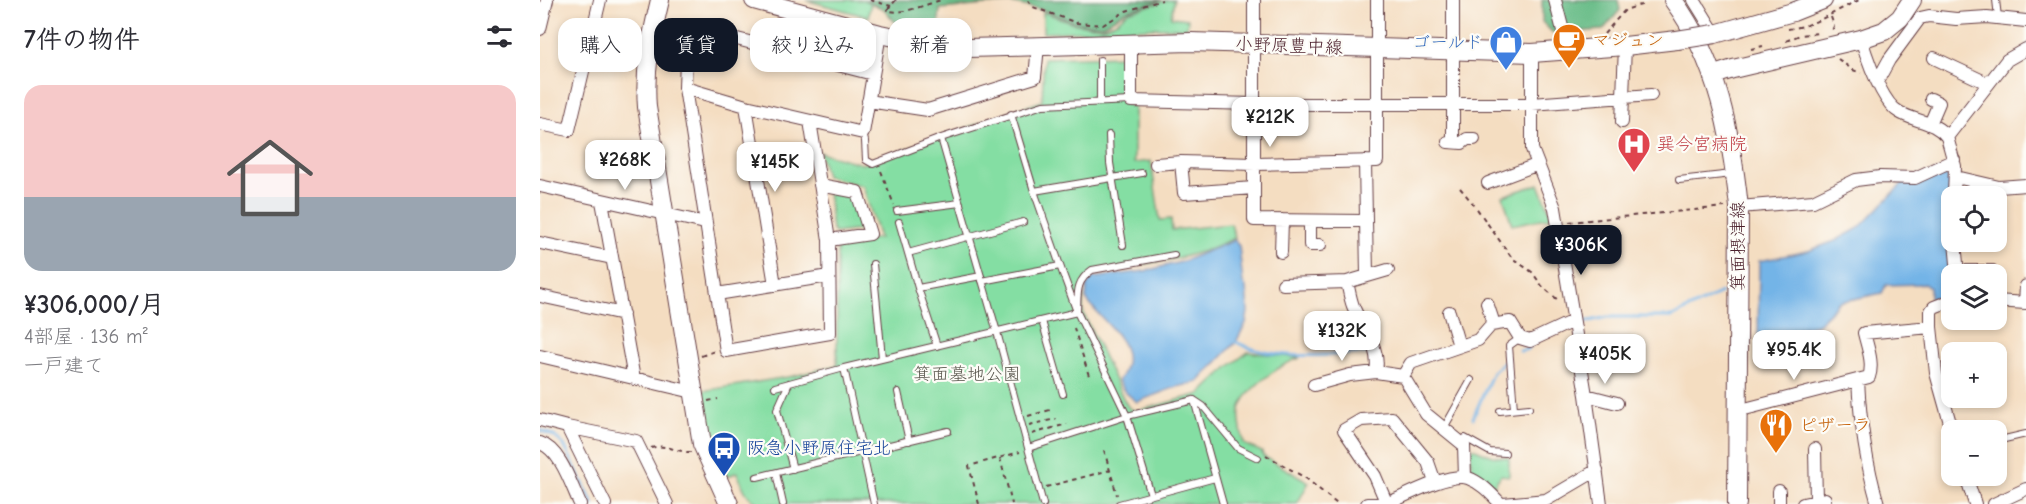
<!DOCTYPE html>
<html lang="ja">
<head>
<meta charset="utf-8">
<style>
	:root { --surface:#fff; --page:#f7f7f7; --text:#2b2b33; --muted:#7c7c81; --line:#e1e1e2; --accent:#111827 }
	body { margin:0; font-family:"Comic Neue","Klee One",sans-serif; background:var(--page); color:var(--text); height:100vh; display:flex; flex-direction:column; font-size:22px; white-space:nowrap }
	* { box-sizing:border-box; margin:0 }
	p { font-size:20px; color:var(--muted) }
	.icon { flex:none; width:33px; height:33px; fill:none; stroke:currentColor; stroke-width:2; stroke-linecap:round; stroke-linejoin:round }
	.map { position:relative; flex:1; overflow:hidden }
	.drawer { display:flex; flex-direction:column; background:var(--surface); width:540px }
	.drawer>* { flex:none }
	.hud { position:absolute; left:18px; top:18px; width:570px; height:54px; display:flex; gap:12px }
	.controls { position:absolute; left:1401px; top:186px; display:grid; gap:12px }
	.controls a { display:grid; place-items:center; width:66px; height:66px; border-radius:12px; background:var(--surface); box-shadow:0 3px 9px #0003; font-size:30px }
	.price { position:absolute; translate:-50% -51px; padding:0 14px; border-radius:12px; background:#fff; color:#222; font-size:20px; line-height:39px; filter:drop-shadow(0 2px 3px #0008) }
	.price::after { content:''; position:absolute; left:50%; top:36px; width:18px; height:14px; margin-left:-9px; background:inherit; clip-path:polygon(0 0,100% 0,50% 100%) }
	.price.on { background:var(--accent); color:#fff }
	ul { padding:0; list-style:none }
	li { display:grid; align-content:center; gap:12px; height:318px; padding:0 24px }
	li+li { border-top:2px solid var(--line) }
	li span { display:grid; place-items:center; height:186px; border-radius:18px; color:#555 }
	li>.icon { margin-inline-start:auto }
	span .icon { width:108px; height:108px; fill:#fffc; stroke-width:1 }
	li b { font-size:26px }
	h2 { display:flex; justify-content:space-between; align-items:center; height:72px; padding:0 24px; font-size:26px }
	.chip { padding:0 21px; border-radius:18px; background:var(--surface); box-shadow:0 3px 9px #0003; font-size:21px; line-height:54px }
	.chip.on { background:var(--accent); color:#fff }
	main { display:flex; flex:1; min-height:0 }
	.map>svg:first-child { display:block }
</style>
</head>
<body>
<main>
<section class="drawer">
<h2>7件の物件<svg class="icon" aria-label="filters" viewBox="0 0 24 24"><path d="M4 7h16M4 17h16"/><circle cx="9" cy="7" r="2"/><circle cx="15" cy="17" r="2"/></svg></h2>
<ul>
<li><span style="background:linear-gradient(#f6c9c9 60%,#9aa5b1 0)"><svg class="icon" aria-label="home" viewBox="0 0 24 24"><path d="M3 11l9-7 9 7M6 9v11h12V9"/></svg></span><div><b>¥306,000/月</b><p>4部屋 · 136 m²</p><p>一戸建て</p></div></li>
</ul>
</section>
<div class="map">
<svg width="1486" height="504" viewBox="0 0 1486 504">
	<rect width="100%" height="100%" fill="#fdfcf7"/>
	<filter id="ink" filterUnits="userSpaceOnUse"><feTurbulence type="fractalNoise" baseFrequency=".0167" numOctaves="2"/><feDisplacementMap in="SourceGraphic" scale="12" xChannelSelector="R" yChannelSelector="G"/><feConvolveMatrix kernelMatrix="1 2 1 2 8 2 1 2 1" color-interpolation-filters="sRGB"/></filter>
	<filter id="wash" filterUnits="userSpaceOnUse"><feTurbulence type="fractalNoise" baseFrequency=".008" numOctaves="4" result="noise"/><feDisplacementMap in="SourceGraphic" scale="24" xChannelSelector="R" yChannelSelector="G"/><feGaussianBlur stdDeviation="1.35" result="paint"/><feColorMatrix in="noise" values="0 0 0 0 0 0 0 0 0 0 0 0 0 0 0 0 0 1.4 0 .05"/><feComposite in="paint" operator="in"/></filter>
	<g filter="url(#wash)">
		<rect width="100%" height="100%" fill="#f4ddc1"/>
		<!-- green -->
		<path fill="#84dea3" stroke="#677e67" stroke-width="1.5" d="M266,0H324L331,3L328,17Z
			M628,0H634L631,17L648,19L647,28H614L503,33V12L536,24L563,27L577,21L588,12Z
			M587,56V105H594V163L611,161L620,220L631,219L632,230L691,224L695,238L664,251L639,258L551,274L547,279L543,289V312L585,402L589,408L596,411L660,394L687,368L708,352L760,358C740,364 704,390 700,410C698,421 702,433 704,444L722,452L723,456L769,482L757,504H219C205,497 202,485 197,472L187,477L173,446L162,391L254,376L297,365V245L339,238L323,186L286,176L279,152L322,164L336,160L502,101L504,58Z
			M999,184L1012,217L972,225L963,196Z
			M288,191L309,196L313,199L323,227L321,230L295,233L292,230Z
			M933,448L952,456L969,458V476L961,475L953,487L932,473L930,451Z"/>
		<!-- forest -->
		<path fill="#6bbd89" stroke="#5a6e5a" stroke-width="1.5" d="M324,0H622L586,11L563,25L537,23L503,10L470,3L400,9L398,30L355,22L344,9Z
			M1002,0H1078L1080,10L1063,30L1013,33L1002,22Z"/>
		<!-- water -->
		<path fill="#73b4e7" stroke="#5e6a89" stroke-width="1.5" d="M1403,169L1402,174L1411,178V296L1390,298V288L1384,284L1346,285L1342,293L1299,302L1278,324L1218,339L1219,261L1268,251L1295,241L1319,228L1365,181Z
			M695,240L699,246L703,283L706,287L708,312L706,323L696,342L658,382L633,388L597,402L585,392L578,381C604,347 564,325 546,299L547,286L552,278L605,271L641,262Z"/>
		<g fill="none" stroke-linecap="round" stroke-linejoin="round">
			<!-- stream -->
			<path stroke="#73b4e7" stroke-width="3" d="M1041,323L1067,317H1132L1181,293
				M696,342C734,362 789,355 831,352
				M980,351L988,349L990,345
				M933,418L953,372L967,359
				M0,430L14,436L24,445L53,504"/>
		</g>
	</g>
	<g filter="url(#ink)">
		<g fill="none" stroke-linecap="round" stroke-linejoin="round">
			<defs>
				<path id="lane" d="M1456,0L1458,17
					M560,60V102
					M471,114L494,191L523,274L537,312L587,416L611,495
					M323,133L325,141L326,160L333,164L401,138L503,105L591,101
					M569,135L570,163L583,245
					M401,138L457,332L503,504
					M1139,180L1192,174
					M494,191L602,173
					M357,211L420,203
					M359,222L378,288L397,346
					M368,253L483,222
					M333,264L342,358
					M1418,268H1453
					M442,281L520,266
					M378,288L441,276
					M502,321L523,394
					M304,368L334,504
					M249,383L237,410L253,469
					M235,387L304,368L537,312C538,293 535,282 552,270L634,255
					M358,392L369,441
					M654,400L663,406L698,448L718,458
					M974,409L969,346L980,338
					M960,411L989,408
					M904,428L931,380
					M1456,441L1486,434
					M924,444L925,438L950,452L965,453
					M488,448L587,416L654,400L683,504
					M236,473L243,504
					M217,477L408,431
					M579,504L675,478"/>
				<path id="street" d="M714,0V220L825,221
					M913,0V142
					M1015,0L1028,50
					M1154,0L1175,34
					M0,29L7,0
					M52,37L146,58
					M1321,39C1327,58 1342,103 1359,112C1375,122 1395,121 1407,137
					M591,43V101L714,104H992L1111,95
					M992,53V149L1015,208L1046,395L1061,504
					M1394,58L1447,83
					M1338,80L1349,60L1380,18L1389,16L1416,19L1447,17L1486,21
					M145,88L206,106L323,133L340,34
					M328,101L388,110L495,77L498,46
					M206,106L235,285
					M270,121L289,240L290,333L186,351L145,88L146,58L154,28L333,74
					M1082,122L1085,46
					M0,124L29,130L60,0
					M1390,124L1399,103L1391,99
					M908,142L922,143L927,139H934
					M825,161L827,276
					M616,164L641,162
					M1416,177L1459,187L1486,185
					M948,183L996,165
					M280,185L317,192L330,234L289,240
					M0,186L165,223
					M714,188L644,193L641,162L715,164L837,161V0
					M1414,196L1415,166L1407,137L1467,60L1486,49
					M62,201L94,379
					M1199,207L1273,201L1316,180L1340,177L1375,178L1414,160
					M770,221V245H780
					M1415,242L1418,274
					M0,243L72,258
					M741,252L742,220
					M807,282C809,290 810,298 813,306C822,329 841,346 836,372L863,376L871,363L938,340L951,325L952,318L947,303
					M743,284L807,282L848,270
					M177,294L289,276
					M0,296L83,314
					M1412,300L1394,307L1391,311V327L1396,373L1412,430
					M1456,301L1486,303
					M1485,303L1486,286
					M909,312L919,346
					M951,325L970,322L980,338L990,341L1033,321
					M0,356L153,392
					M863,376L886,414L924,445L925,477
					M1318,380C1320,422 1326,463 1338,504
					M774,385L810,375L836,372
					M1046,395L1077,403
					M1197,411L1329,377C1334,363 1327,346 1324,333L1391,327
					M0,420L27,427L65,504
					M27,427L96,441L127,504
					M0,443C21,450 31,485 40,504
					M1275,449L1276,501
					M1426,476L1435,504
					M1239,491V504
					M827,504H841
					M847,504L835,476L804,430L821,420L852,418L888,462L895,482
					M847,504C865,496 910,472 928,478C942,483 951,494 961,504
					M963,504L1006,500L1057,470
					M1263,504L1285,499
					M1454,504L1486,489"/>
				<path id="secondary" d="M120,0C111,38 104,69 107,107L162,444L189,504
					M214,0L340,34L388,44L428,48L651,42L992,53L1085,46L1137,40
					M1133,0C1178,62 1191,133 1199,207L1197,504
					M1175,34L1253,12L1283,0
					M1174,75L1193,69L1321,39L1344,31L1360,18L1372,0"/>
			</defs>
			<!-- lane casing -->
			<use href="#lane" stroke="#643c42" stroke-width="8"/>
			<!-- street casing -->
			<use href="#street" stroke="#643c42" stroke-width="14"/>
			<!-- secondary casing -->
			<use href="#secondary" stroke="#643c42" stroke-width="20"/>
			<!-- path -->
			<path stroke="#643c42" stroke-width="2" stroke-dasharray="4.5 4.5" stroke-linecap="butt" d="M330,0L351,6
				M356,0L347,10C362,16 386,4 401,0
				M488,0L493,7L537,23L563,25L586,11L622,0
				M1291,17L1294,26L1292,31
				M1248,29C1275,26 1295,11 1319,0
				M1064,34L1085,10L1104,4
				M1246,41L1260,35L1278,33
				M1211,49L1223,46
				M1298,59L1313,70L1321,73
				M341,171L354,205
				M920,188L935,206L972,258L992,272L1002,286L1019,301
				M1029,222L1185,207
				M534,328L550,379
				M161,356L175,351
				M168,401L178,399
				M488,416L514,409
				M489,425L516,419
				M492,434L527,424
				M111,448C125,443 139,453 151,452
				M564,450L577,495
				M726,455L767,479L797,504
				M460,458L472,504
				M506,487L570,470
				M439,504L429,466L480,452"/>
			<!-- lane -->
			<use href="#lane" stroke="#fff" stroke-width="6"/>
			<!-- street -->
			<use href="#street" stroke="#fff" stroke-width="12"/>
			<!-- secondary -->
			<use href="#secondary" stroke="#fff" stroke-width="18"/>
			<defs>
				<path id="secondary-bridge" d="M1137,40L1175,34"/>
			</defs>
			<!-- secondary-bridge casing -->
			<use href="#secondary-bridge" stroke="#643c42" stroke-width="20" stroke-linecap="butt"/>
			<!-- secondary-bridge -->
			<use href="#secondary-bridge" stroke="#fff" stroke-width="18"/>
		</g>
	</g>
	<!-- icons -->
	<defs>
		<symbol id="cafe-pin" viewBox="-11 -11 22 30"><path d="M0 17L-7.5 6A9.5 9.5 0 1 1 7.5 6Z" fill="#e8710a" stroke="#fdfcf7"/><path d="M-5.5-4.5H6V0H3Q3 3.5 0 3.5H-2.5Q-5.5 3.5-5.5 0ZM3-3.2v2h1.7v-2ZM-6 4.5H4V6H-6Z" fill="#fff"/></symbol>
		<symbol id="shop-pin" viewBox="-11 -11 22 30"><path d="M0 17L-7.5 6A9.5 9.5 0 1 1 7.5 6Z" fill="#3f7fe0" stroke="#fdfcf7"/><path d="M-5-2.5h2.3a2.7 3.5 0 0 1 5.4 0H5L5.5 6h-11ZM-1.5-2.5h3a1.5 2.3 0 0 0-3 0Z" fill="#fff"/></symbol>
		<symbol id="hospital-pin" viewBox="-11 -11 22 30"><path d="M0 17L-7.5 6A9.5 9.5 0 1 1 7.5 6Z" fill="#e0444e" stroke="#fdfcf7"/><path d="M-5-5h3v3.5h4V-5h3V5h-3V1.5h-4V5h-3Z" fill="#fff"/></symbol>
		<symbol id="restaurant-pin" viewBox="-11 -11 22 30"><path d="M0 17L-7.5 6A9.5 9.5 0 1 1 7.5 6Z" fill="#e8710a" stroke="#fdfcf7"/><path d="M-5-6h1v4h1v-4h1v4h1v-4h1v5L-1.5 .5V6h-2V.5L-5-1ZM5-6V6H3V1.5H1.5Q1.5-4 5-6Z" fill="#fff"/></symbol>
		<symbol id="bus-pin" viewBox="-11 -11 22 30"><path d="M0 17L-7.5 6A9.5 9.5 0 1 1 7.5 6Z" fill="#1a4fb4" stroke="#fdfcf7"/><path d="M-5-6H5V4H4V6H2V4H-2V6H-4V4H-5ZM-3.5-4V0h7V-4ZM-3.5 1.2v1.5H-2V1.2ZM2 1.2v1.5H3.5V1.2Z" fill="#fff"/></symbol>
	</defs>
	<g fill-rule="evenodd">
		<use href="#cafe-pin" x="1010" y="21" width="38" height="52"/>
		<use href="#shop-pin" x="947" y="23" width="38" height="52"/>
		<use href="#hospital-pin" x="1075" y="125" width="38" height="52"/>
		<use href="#restaurant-pin" x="1217" y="406" width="38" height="52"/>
		<use href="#bus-pin" x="165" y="429" width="38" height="52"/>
	</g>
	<g text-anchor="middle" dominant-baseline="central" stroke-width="4.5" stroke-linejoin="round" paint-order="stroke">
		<!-- food labels -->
		<g font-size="18" fill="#c56008" stroke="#fdfcf7" text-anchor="start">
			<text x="1052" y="40">マジュン</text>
			<text x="1259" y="425">ピザーラ</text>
		</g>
		<!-- shop labels -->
		<g font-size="18" fill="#366cbe" stroke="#fdfcf7" text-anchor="end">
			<text x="943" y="42">ゴールド</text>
		</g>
		<!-- street labels -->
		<g font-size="18" fill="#4a1f2b" stroke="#fdfcf7">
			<text transform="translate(749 46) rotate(2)">小野原豊中線</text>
			<text transform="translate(1198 246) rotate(-90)">箕面摂津線</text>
		</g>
		<!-- health labels -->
		<g font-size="18" fill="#be3a42" stroke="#fdfcf7" text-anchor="start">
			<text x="1117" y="144">巽今宮病院</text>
		</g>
		<!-- park labels -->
		<g font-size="18" fill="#5b584f" stroke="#fdfcf7">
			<text x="427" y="374">箕面墓地公園</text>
		</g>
		<!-- transit labels -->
		<g font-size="18" fill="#164399" stroke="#fdfcf7" text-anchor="start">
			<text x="207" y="448">阪急小野原住宅北</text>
		</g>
	</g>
</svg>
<div class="controls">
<a><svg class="icon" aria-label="locate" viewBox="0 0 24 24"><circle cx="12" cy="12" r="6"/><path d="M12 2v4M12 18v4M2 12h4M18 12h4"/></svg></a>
<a><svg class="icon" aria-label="layers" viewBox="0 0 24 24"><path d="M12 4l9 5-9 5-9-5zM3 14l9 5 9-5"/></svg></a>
<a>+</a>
<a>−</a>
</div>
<b class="price" style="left:730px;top:148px">¥212K</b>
<b class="price" style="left:85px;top:191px">¥268K</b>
<b class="price" style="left:235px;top:193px">¥145K</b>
<b class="price on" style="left:1041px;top:276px">¥306K</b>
<b class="price" style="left:802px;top:362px">¥132K</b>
<b class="price" style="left:1254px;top:381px">¥95.4K</b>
<b class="price" style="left:1065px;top:385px">¥405K</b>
<div class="hud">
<a class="chip">購入</a>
<a class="chip on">賃貸</a>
<a class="chip">絞り込み</a>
<a class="chip">新着</a>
</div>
</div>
</main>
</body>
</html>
